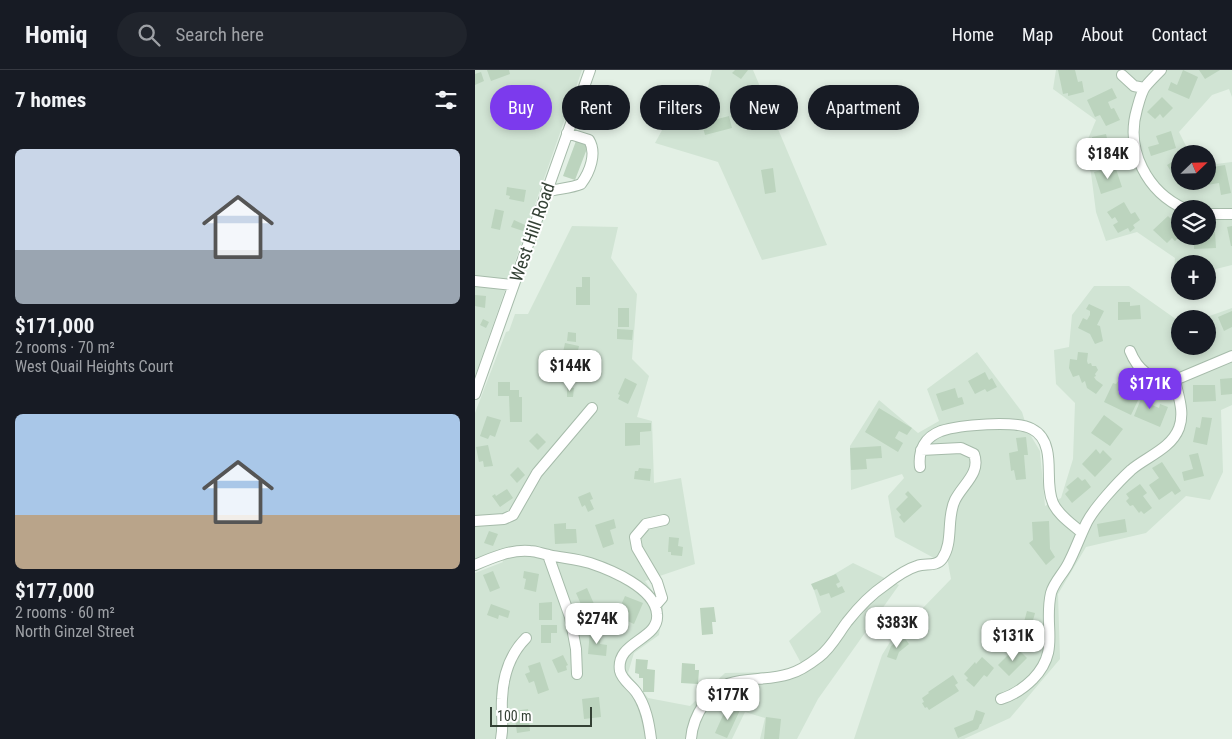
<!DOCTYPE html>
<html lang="en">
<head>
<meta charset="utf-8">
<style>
	:root { --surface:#171b24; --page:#20242c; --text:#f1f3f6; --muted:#9ea1a6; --line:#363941; --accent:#7c3aed }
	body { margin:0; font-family:"Roboto Condensed",sans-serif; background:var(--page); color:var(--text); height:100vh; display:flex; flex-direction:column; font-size:19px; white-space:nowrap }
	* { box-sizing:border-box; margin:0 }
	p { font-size:16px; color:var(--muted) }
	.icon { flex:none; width:28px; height:28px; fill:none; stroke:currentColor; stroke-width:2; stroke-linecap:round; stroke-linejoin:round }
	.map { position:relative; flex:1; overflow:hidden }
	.sheet { display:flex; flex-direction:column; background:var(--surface); width:475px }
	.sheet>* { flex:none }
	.top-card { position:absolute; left:15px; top:15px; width:475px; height:45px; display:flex; gap:10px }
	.needle { width:32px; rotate:67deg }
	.fabs { position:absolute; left:696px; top:75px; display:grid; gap:10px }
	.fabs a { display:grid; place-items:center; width:45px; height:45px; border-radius:50%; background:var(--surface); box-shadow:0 2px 8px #0003; font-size:25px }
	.scale { position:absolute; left:15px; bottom:12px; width:102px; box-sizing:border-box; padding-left:5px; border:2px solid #344135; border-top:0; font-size:14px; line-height:18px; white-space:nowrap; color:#344135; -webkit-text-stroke:4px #fff; paint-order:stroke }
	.price { position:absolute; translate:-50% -42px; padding:0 11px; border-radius:10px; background:#fff; color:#222; font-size:16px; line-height:32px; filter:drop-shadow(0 1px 2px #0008) }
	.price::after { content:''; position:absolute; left:50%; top:30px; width:15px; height:11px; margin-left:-8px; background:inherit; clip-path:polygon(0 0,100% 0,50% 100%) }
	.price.on { background:var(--accent); color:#fff }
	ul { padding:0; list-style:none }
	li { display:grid; align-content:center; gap:10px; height:265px; padding:0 15px }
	li span { display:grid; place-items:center; height:155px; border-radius:8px; color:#555 }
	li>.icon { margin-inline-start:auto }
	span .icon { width:90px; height:90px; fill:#fffc; stroke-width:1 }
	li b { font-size:21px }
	h2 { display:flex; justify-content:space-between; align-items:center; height:60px; padding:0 15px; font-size:21px }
	.tag { padding:0 18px; border-radius:22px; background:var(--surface); box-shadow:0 2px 8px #0003; font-size:18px; line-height:45px }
	.tag.on { background:var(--accent); color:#fff }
	header { display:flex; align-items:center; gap:30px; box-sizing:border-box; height:70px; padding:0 25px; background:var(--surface); border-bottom:1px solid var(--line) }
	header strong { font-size:24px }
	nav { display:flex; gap:28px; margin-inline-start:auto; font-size:18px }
	.search { width:350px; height:45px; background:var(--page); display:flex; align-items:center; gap:12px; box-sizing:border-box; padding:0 18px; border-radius:28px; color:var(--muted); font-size:19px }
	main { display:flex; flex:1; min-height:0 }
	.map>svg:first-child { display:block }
</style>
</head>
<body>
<header>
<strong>Homiq</strong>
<div class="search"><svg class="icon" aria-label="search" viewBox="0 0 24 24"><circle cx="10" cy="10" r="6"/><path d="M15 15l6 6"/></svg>Search here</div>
<nav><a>Home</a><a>Map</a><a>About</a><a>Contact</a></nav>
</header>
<main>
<section class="sheet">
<h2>7 homes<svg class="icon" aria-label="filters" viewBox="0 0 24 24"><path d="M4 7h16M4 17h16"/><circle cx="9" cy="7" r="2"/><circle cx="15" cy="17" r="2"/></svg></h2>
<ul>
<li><span style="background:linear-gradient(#c9d6e8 65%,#9aa5b1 0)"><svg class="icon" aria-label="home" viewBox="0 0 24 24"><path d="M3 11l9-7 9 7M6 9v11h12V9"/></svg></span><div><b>$171,000</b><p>2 rooms · 70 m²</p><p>West Quail Heights Court</p></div></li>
<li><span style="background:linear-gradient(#a9c7e8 65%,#b9a48a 0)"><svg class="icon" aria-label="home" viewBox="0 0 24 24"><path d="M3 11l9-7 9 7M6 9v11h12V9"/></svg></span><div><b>$177,000</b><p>2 rooms · 60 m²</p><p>North Ginzel Street</p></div></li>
</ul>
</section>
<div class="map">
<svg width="757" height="669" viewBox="0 0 757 669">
	<rect width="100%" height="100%" fill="#e3f0e5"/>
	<!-- residential -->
	<path fill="#d1e4d4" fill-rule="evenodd" d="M0,0H107L0,306Z
		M237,0H278L352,175L287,190L243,92L180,73L197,42H227Z
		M581,0H757V27L754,19L737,25L704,62L715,84H705V111H732L733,95L757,92V195L733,201L732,194H705V208L698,210L700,188L662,162L631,171L621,142L616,103L608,81L621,50L578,19ZM705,139H732V166H705Z
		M97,156L143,157L136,188L162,224L157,289L174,306L162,347L177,351L179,413L206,408L220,494L170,511L188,536L184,565L159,583L153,603L173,628L215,636L250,603L307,602L326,593L314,571L346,542L338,517L378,493L424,515L343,629L322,669H285L290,648L270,642L257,669H0V503L28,492L23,480L0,490V343L31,262L34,261L40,244H53Z
		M619,216H654L705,252V276H732V249H726L757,238V335L746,340L748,402L735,430L711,426L671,463L611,477L583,524L585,589L535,648L489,669H379L407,585L415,572L476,509L472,487L459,488L420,467L413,426L429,408L427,404L376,420L375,376L404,330L443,363L464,351L452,319L502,282L547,342L553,361L565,381L570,436L586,428L598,389L600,333L581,314L579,280L594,277L597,245Z"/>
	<!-- building -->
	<path fill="#bcd4be" d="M12,0H34L35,4L16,11Z
		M260,0H273L266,9L257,3Z
		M583,0H600L603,12L607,11L609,22L593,26V23L588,24Z
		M708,0L723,7L714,29L693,20L696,12L702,15Z
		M724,0H745L730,9Z
		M6,2L9,11L0,15V4Z
		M637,18L642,28L633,32L636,39L639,38L645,50L631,56L625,45L620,47L612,30Z
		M687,27L698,38L688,48L685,44L680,49L672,42Z
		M254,46L257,58L230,65L228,58L236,56L235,51Z
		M696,61L701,78L676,86L673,77L684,74L681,66Z
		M631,64L635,81L645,79L647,88L621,93L620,88H616L615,81L620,80L617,67Z
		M101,71L113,76L100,110L88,106Z
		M705,87V111H710L704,115L692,95Z
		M750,95L756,123L746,125L744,113L732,115V98Z
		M640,96L647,117L626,124L619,102Z
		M298,98L301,122L290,124L286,100Z
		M32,117L51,120L49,132L34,129L35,126L31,125Z
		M649,132L656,144L660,142L665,150L658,155L660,158L655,162L653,158L643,163L638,155L643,152L640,147L637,149L632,142Z
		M20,139L29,141L25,160L16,158Z
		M693,146L702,155L701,156L705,160V166L700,171L697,168L692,173L678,160Z
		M39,150L50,155L48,161L36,157Z
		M757,156V176H756L752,157Z
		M740,162L741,178L719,179V166H732V163Z
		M107,207H115V235H101V217H107Z
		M0,225L11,226L10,238L0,236Z
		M643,232H655V236L665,235L666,249L643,250Z
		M614,234L629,241L622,255L625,256L628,271L620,274L615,264L603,258L608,248L612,250L615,245V241L611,239Z
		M143,238H154V257H143Z
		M757,241V257L749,261L743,247Z
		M8,249L14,252L11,258L5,255Z
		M735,251L741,264L732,268V252Z
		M142,259L158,260L157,270L142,269Z
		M93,262L101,263V272L92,271Z
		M90,273L104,276L101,290L87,287Z
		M714,276H728L729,279L718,284Z
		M603,282L613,283L612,291L613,294L616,293L617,296H621L623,300L620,304L621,306L619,307L621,310L628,315L621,324L612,318L610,311L607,313L604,305L598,307L594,298L595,289L602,290Z
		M95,296L104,297L103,310H94Z
		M510,302L514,310L517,308L522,317L512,322L510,319L500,324L493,311Z
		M648,305L656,309L648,322L644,320L643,322L648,325L647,326L652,329L659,316L668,320L656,345L629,332L638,313L641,314Z
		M150,308L162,314L153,334L143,329L145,325L143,324Z
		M757,308V324L746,325L745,309Z
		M23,312H35V320H44V327H47V352H35L34,326H23Z
		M718,315H740L741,331L718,332Z
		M92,317L99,318L98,327H92Z
		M480,318L483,328L487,327L489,334L467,341L461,324Z
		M670,319L680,323L675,334L684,338L685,334L693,337L685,357L659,346Z
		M404,338L437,358L432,365L424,361L420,368L428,373L423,382L390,362Z
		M629,345L648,359L635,376L616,363Z
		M12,346L26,350L20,367L15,365L13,369L5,366Z
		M727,347L737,348L732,375L718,372L721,357L725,358Z
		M150,353H176V361L165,362V375L150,376Z
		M62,363L71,372L63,380L54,371Z
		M551,367L553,385H549L551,409L541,410L539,400L536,401L534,383L543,381L541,368Z
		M13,375L18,396L9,397L8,391L4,392L1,377Z
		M406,376L407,388L391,389L392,399L376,400L375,378Z
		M621,379L625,384L628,380L637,389L620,407L607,394Z
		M723,383L729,406L709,411L707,402L718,399L714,385Z
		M687,392L706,421L700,425L697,421L684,430L674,415L684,408L677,398Z
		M43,397L50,405L42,413L35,405Z
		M164,398L176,399L175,411L159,409L160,401H163Z
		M603,407L607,411L610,409L616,417L597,433L590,424L594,420L591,417Z
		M665,414L672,423L668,426L677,438L669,444L666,441L664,443L658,435L655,436L651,431L654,428L651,424Z
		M32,419L38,428L25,437L17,426L20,424L21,426Z
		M433,421L447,436L429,453L424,447L426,445L421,439L433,427L430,424Z
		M115,422L118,429L115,430L119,439L113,442L110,435L107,437L103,427Z
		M139,449L141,458L135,460L139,474L128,478L120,455Z
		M650,449L652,462L624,467L622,454Z
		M574,451L575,479L580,487L571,495L554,473L558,470L557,452Z
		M91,453V459H101L102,473L80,474L79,454Z
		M14,461L23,464L18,476L9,473Z
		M194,467L204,468L203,476L208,477L207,486L196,485V482H193Z
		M18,501L25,518L15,522L8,505Z
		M49,501L64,504L61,522L49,519L51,509L48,508Z
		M361,504L365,512L361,514L363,518L367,516L370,522L356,528L354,523L345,526L342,519L339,520L336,514Z
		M112,518L123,543L112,548L101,523Z
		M150,526L168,533L159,554L148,549L153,538L146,535Z
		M77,532V550H64V533Z
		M16,534L35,541L33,548L24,545L23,549L12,545Z
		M239,537L241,552H237L238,564L227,565L225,538Z
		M552,541L560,543L557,554L560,555L554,575L538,571L544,550L549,552Z
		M66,555H82V563H76V573H66Z
		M115,561L126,562L125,574L132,575L131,586L113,584Z
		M429,567L434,574L424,582L421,590L412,587L416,576Z
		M541,577L552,588L534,606L523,595Z
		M88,585L93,595L91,596L92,600L83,603L77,590Z
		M507,587L519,598L512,607L509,605L499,617L491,610L493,608L489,604L500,592L501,594Z
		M161,589L173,590L172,599L180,600L179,622H168V608H164V604L160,603Z
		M65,592L74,620L63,624L59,611L54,613L50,604L55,602L53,596Z
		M207,593L220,594V600H224L223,614L206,613Z
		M478,605L483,613L480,615L484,621L454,640L452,637L450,638L447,633L449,632L447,628L454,623L453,622Z
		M124,627L126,647L109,649L107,629Z
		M253,634L265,640L252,668L240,663Z
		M53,639L55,661L42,663L39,641Z
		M501,640L510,643L506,654H505L503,659L483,668L479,658L498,650Z
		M291,647L306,649L304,669H289Z"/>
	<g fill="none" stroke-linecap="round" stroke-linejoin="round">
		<defs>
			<path id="minor" d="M686,0C681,5 675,11 670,17C666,23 664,32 662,39C650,80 672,122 710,139
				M647,5L659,16L669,18
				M71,122C81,119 97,118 106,114C115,102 122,83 114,70L92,63
				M732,144H757
				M0,211L38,215
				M655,281C663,301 677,312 700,310L757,286
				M0,324L115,0
				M445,397C443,380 450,367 466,361C484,355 540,350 557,359C565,363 570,371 572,380C576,397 571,417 578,433C583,445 597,454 607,463
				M0,451L29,449L38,445L62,403L117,338
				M73,485L95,547L101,579L102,604
				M0,495C16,488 37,479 55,481C61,481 68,484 74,485C87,488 102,489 115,493C136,500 180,518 182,544C185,570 140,571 145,601C147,610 156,615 161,622C171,636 174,653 176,669
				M180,536L187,528L182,512L162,478L160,467L171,454L189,450
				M526,629C539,625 548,619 558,609C586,580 568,557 576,523C579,512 588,504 593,494C600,481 605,466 612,452C620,437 643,412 656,400C671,387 696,379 704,358C710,342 703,326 700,310
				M26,669C29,654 26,644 27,629C28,606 35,584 51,568
				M216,669C217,656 222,644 229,634C250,601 283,614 314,604C325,601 335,594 344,587C356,578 363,564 372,552C383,538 395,525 410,515C419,508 432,499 442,496C451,493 461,497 467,489C479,472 471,448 480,430C488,414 506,403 499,384L486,378L446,380"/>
		</defs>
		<!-- minor casing -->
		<use href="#minor" stroke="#a6bbaa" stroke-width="12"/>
		<!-- minor -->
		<use href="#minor" stroke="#fff" stroke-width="10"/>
	</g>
	<g text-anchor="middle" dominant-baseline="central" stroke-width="4" stroke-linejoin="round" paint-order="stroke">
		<!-- street labels -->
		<g font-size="18" fill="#344135" stroke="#fff">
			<text transform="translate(57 162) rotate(-71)">West Hill Road</text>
		</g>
	</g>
</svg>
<div class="fabs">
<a><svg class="needle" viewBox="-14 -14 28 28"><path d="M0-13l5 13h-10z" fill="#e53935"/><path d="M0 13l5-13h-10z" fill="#9ea1a6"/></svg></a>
<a><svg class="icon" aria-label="layers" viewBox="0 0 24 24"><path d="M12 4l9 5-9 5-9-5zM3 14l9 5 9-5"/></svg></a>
<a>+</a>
<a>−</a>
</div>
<div class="scale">100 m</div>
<b class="price" style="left:633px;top:110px">$184K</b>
<b class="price" style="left:95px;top:322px">$144K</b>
<b class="price on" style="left:675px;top:340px">$171K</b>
<b class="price" style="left:122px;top:575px">$274K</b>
<b class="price" style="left:422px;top:579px">$383K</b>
<b class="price" style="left:538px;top:592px">$131K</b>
<b class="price" style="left:253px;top:651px">$177K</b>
<div class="top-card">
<a class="tag on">Buy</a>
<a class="tag">Rent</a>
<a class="tag">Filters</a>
<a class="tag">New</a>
<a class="tag">Apartment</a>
</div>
</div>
</main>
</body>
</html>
